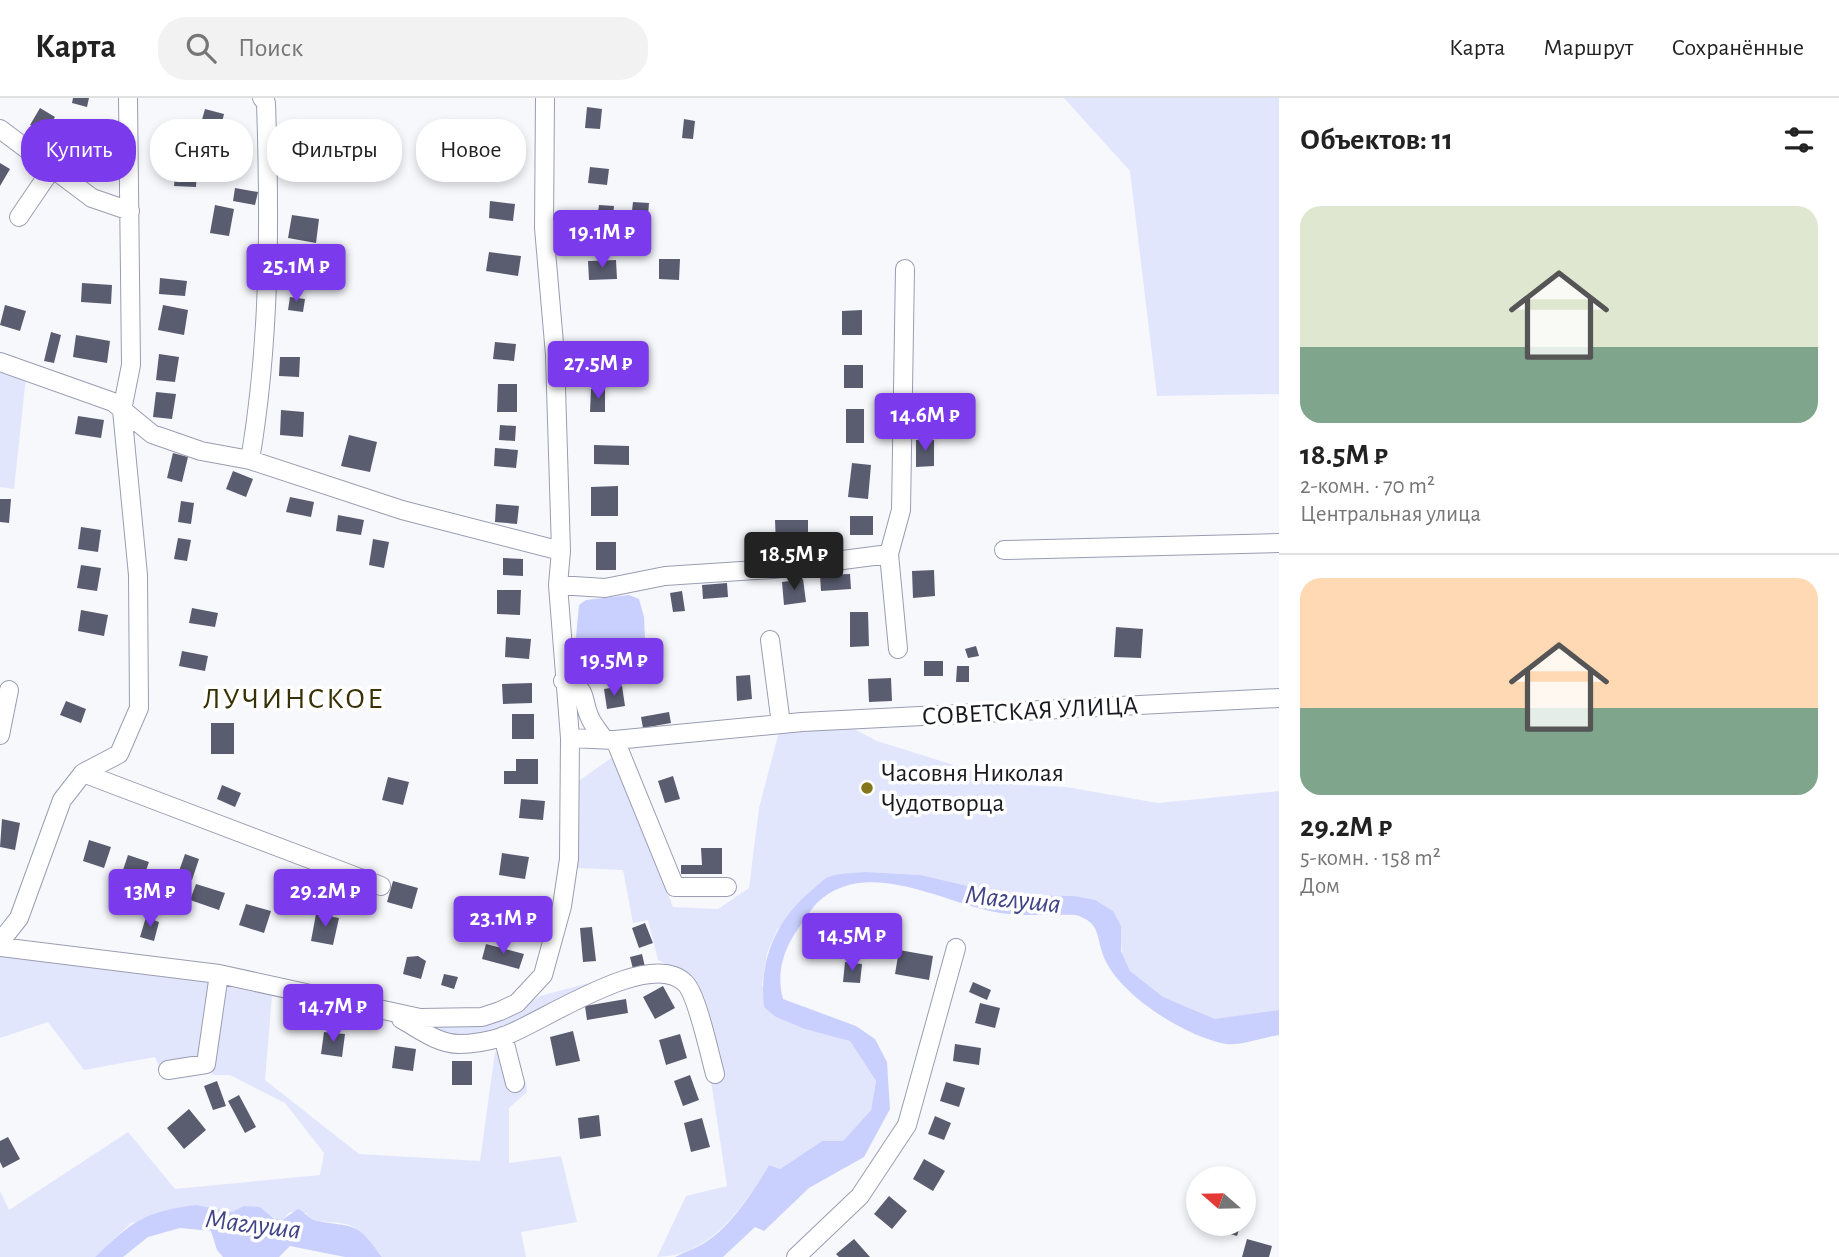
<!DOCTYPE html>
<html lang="ru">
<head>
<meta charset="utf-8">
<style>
	:root { --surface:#fff; --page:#f2f2f2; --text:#222; --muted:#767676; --line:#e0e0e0; --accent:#7c3aed }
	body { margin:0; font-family:"Alegreya Sans",sans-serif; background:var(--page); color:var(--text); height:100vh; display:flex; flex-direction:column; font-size:26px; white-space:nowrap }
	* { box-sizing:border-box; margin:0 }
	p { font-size:23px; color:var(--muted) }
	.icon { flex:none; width:38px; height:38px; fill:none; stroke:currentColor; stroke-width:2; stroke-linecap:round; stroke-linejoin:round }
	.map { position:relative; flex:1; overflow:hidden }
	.details { display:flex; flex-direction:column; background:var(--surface); width:560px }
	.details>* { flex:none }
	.guide { position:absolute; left:21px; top:21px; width:665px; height:63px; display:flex; gap:14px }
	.needle { width:46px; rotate:290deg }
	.buttons { position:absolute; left:1186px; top:1068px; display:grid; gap:14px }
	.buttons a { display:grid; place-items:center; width:70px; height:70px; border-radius:50%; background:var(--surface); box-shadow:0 4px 10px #0003; font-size:35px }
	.price { position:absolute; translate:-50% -60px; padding:0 16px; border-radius:7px; background:var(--accent); color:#fff; font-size:23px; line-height:46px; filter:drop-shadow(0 2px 4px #0008) }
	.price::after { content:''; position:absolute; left:50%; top:42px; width:21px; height:16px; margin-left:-10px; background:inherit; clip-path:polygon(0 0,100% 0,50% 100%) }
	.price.active { background:#222; color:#fff }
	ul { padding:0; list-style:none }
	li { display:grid; align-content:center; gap:14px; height:371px; padding:0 21px }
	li+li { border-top:2px solid var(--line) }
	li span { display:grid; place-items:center; height:217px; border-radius:21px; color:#555 }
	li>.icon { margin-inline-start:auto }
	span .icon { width:126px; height:126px; fill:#fffc; stroke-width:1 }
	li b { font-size:30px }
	h2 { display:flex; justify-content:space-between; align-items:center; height:84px; padding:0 21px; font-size:30px }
	.tag { padding:0 24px; border-radius:28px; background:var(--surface); box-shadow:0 4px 10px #0003; font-size:24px; line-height:63px }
	.tag.active { background:var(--accent); color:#fff }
	header { display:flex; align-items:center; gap:42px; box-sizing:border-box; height:98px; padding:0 35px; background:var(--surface); border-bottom:2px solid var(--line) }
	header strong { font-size:33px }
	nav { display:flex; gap:38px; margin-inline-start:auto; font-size:24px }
	.search { width:490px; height:63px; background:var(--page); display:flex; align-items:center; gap:18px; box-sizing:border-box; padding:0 24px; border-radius:28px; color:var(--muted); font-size:26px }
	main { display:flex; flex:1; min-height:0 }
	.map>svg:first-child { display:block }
</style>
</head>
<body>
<header>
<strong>Карта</strong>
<div class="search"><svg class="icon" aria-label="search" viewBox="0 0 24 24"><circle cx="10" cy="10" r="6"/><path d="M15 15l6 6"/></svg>Поиск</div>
<nav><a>Карта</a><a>Маршрут</a><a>Сохранённые</a></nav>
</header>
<main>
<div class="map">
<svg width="1279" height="1159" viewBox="0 0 1279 1159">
	<rect width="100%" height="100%" fill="#f7f8fc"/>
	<!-- green -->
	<path fill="#e2e6fd" d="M1064,0H1279V296L1157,298L1130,73Z
		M0,271L26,279L14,391L0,389Z
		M837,622L877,643L1018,687L1066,689L1158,705L1279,693V912C1259,916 1235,923 1215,921C1187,918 1149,895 1131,874C1120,862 1121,843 1121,828L1041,796L1006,797L921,777L866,774L828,779L777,832L767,855L762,887L776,919L850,943L876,983L871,1012L843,1043H822L780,1071L769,1067C744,1108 710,1159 657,1159L686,1098L727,1088L711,983L720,979L675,871L658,862L648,822L633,825L623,772L576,770L577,684L614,658L673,809L718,811L749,790L759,710L781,626Z
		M0,855L210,883L200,960L158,966L155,959L84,972L48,924L0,940Z
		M650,869L516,931L459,940L433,933L432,928L520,910L540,898Z
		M226,887L272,898L265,982L359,1056L480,1063L495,954L503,957L506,984H526L527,994L509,1010V1065L561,1058L577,1124L521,1134L526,1159H382C358,1125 354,1125 313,1123L306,1115L290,1114L282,1122C259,1117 259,1101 232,1114L131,1125L95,1159H0V1093L9,1112L128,1034L175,1091L320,1077L324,1055L285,1005L230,977H212Z"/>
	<!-- water -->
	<path fill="#cad0fd" d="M629,497L639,501L644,519L646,561L603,571L590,566L576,539L579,507L586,502Z
		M866,774L921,777L1006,797L1074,798L1095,802L1113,813L1121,828V853L1130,873L1163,899L1215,921L1279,912V937C1263,939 1241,948 1226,946C1186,939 1117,896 1103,857C1096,836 1100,825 1076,817C1050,816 1020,819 995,814C942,804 865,758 817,805C810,812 804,823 798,831C783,852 776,876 783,901L856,928L875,941L887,964L890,1011L864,1059L809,1090L764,1133L755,1129L723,1159H675C684,1154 692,1152 701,1147C729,1132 753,1094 769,1067L780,1071L822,1043H843L871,1012L876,983L850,943L805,931L776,919L764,909C759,863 775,823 811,793C816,789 822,782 828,779C838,775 854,775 866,774Z
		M196,1107L232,1114L244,1108L260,1109L273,1120L282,1122L298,1111C305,1114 310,1122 317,1123C356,1130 357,1123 382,1159H345L290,1148L279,1159H223L217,1152L211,1133L180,1130L148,1139L123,1159H95C133,1123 143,1114 196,1107Z"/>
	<!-- building -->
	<path fill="#5a5d70" d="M73,0H89L87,9L72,5Z
		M587,9L602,11L600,31L585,30Z
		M40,10L55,19L45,35L30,27Z
		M205,11L224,16L218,41L198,36Z
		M684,21L695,23L693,41L682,40Z
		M489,51L513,53L511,70L487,68Z
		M315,57L316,75L294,76L293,58Z
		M0,65L10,71L0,88Z
		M176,68L197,69L196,89L174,88Z
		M590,69L609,71L607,87L588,85Z
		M235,90L258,94L255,107L233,103Z
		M490,103L515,106L513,123L489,120Z
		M633,104L649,105L647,131L630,130Z
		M215,107L234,111L229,138L210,135Z
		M599,107L614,108L612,129L596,127Z
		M292,117L319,121L316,145L288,140Z
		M587,140L588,152L572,154L571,142Z
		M489,154L521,158L518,178L486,173Z
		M659,161H680L679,182L659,181Z
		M616,162L617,181L589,182L588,163Z
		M160,180L187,183L185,198L159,196Z
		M82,185L112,187L111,206L81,204Z
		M290,199L305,201L303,214L288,212Z
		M5,207L26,213L20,233L0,227Z
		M163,207L188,212L184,237L158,232Z
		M862,212V237H842V213Z
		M51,234L61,237L54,265L44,263Z
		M76,237L110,243L107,265L73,259Z
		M495,244L516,246L514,263L493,261Z
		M606,249L607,275H591V250Z
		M159,256L179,259L175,284L156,282Z
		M280,259H300L299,279L279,278Z
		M844,267H863V290H844Z
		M498,286H517V314H497Z
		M591,291H605V314H590Z
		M156,294L176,296L172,321L153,319Z
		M846,311H864V345H846Z
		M281,312L304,314L303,339L280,337Z
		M78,318L104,322L101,340L75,336Z
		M500,327L516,328L515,343L499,342Z
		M349,337L377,344L370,374L341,368Z
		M916,342H934V368L916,369Z
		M594,347L629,348V367L594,366Z
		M495,350L518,352L516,370L494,368Z
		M173,355L188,359L182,384L167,380Z
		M852,365L871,367L868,401L848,399Z
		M233,373L253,381L246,399L226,391Z
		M618,388V418H591V389Z
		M290,399L314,404L311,419L286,414Z
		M0,401H11L9,425L0,424Z
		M181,403L194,405L191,426L178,424Z
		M496,406L519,408L517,426L495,424Z
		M338,417L364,422L361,437L336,433Z
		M850,418H873V437H850Z
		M775,422H808V446L776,447Z
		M81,429L101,432L98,454L78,451Z
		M178,440L191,442L187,463L174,461Z
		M373,441L389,444L384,470L369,467Z
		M596,444H616V472H596Z
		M503,460L523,461V478L503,477Z
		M81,467L101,470L97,493L77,490Z
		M934,472L935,498L913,500L912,473Z
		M850,476L851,491L821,493L820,477Z
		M803,481L806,504L784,507L782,484Z
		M727,485L728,499L703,501L702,487Z
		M497,492H521L520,517L497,516Z
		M682,493L685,513L673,514L670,495Z
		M192,510L218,515L215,529L189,525Z
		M81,512L108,517L104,538L78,533Z
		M850,514H868L869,548L850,549Z
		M1116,529L1143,531L1141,560L1114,559Z
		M506,539L531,541L529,561L505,559Z
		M976,548L979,558L968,560L965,551Z
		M182,553L208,558L205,573L179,568Z
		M924,563H943V578H924Z
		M957,568H969V584H956Z
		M750,577L752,601L737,603L736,578Z
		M891,580L892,603L869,604L868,581Z
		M532,585V605L503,606L502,586Z
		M622,588L625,608L607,611L604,591Z
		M66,603L86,611L81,625L60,617Z
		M669,614L671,625L643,630L641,619Z
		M512,616H534V641H512Z
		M211,625H234V656H211Z
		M516,661H538V686H504V673H516Z
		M673,678L680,701L665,705L658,683Z
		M388,679L409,684L403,707L382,702Z
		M862,684L873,685L872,696L862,695Z
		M222,687L241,695L235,709L217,701Z
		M521,701L545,703L543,722L519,720Z
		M2,721L20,725L15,752L0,749Z
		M89,742L111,749L104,770L83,763Z
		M701,750H722V776H681V767H702Z
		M502,755L529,759L525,781L499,777Z
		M185,756L199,761L192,782L178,776Z
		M128,757L149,764L142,784L121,778Z
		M393,783L418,790L412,811L387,804Z
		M196,786L225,795L219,812L190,802Z
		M246,806L271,813L264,835L239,827Z
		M498,809L526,815L521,834L494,826Z
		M316,816L339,820L333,847L311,843Z
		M146,819L159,824L154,843L140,839Z
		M645,825L653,845L639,850L632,830Z
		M592,829L596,863L583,864L580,830Z
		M880,840L889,843L885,857L876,854Z
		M486,846L524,856L519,871L482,861Z
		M899,852L933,858L929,882L895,876Z
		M642,856L645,869L633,871L630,859Z
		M418,858L426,863L421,881L403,876L407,859Z
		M845,864L862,866L860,885L843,884Z
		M444,876L458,879L454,891L441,887Z
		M973,884L991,892L987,902L969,894Z
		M663,888L675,910L655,921L643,899Z
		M626,901L628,915L587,922L585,908Z
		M980,905L1000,910L995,930L975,925Z
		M573,933L580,963L556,968L550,939Z
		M324,934L345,936L342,959L321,956Z
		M680,936L687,960L666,967L659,942Z
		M955,946L981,950L979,967L953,963Z
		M395,948L416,951L413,973L392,970Z
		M452,963H472V987H452Z
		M690,977L699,1002L683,1008L674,983Z
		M217,983L226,1008L213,1012L204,988Z
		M946,984L965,990L959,1009L940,1003Z
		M239,997L256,1029L245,1035L228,1003Z
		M189,1011L206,1032L184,1051L167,1030Z
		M599,1017L601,1038L580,1041L578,1020Z
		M935,1018L951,1025L944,1042L928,1036Z
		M702,1020L710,1049L691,1054L684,1025Z
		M8,1039L20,1061L3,1070L0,1064V1043Z
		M924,1061L945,1073L933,1093L913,1081Z
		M889,1098L907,1113L892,1131L874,1116Z
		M1215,1125H1241L1237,1138L1214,1131Z
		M854,1141L870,1159H839L836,1156Z
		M1247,1141L1272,1148L1269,1159H1242Z"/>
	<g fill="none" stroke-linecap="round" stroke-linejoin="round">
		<defs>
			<path id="minor" d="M0,31L92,100L130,113
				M19,119L53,69
				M544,130L615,139
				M0,264L113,304L152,336L201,353L250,362L402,412L561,453
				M250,362C270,245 270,124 266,5L262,0
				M1004,452L1279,445
				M558,487L605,490L665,478L773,471L889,456
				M770,542L781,626
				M898,551L889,456L901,412L905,171
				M563,583C591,591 580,601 591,622C594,628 600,635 604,641
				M0,637L9,592
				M570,640L615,642L802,624L1279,600
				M615,642L675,789H727
				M83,675L381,788
				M0,844L19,820L62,702L83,675L119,656L139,610L138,477L122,312L131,267L128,0
				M0,849L219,876L420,920L482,919L500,913L517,905L543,877L562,808L569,761L570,640L558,487L561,453L555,257L544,130L545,0
				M401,921C419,931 438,946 459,946C473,946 489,943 502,939C540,926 649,849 685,885C697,896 710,958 715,976
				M503,938L515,985
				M168,972L206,966L219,876
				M796,1159L860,1098L907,1027L956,850"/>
		</defs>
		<!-- minor casing -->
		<use href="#minor" stroke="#9a9db1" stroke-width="20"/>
		<!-- minor -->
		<use href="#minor" stroke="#fff" stroke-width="18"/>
	</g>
	<!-- markers -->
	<circle fill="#857619" stroke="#fff" stroke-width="2.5" cx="867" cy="690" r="7"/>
	<g text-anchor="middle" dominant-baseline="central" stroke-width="7" stroke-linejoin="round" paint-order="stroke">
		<!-- street labels -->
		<g font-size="26" fill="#191a21" stroke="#fff">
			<text transform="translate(1030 613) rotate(-3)">СОВЕТСКАЯ УЛИЦА</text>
		</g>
		<!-- poi labels -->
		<g font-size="26" fill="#191a21" stroke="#fff" text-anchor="start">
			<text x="881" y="675">Часовня Николая<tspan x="881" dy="30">Чудотворца</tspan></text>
		</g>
		<!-- water labels -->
		<g font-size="28" font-style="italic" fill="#414487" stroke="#fff">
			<text transform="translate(1013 802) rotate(6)">Маглуша</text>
			<text transform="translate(253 1127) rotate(7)">Маглуша</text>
		</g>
		<!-- quarter labels -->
		<g font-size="30" letter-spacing="2" fill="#383105" stroke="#fff">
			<text x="294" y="601">ЛУЧИНСКОЕ</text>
		</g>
	</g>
</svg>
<div class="buttons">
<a><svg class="needle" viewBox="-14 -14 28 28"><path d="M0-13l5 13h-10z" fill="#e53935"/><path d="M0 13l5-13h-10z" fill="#767676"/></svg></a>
</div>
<b class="price" style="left:602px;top:172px">19.1M ₽</b>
<b class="price" style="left:296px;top:206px">25.1M ₽</b>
<b class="price" style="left:598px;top:303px">27.5M ₽</b>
<b class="price" style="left:925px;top:355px">14.6M ₽</b>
<b class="price active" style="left:794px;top:494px">18.5M ₽</b>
<b class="price" style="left:614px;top:600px">19.5M ₽</b>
<b class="price" style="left:150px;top:831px">13M ₽</b>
<b class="price" style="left:325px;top:831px">29.2M ₽</b>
<b class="price" style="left:503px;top:858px">23.1M ₽</b>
<b class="price" style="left:852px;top:875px">14.5M ₽</b>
<b class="price" style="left:333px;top:946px">14.7M ₽</b>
<div class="guide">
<a class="tag active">Купить</a>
<a class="tag">Снять</a>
<a class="tag">Фильтры</a>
<a class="tag">Новое</a>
</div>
</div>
<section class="details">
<h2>Объектов: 11<svg class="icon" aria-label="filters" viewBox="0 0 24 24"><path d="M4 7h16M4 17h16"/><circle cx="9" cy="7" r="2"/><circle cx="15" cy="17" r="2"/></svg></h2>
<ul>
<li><span style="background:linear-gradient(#dfe7d0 65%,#7fa58c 0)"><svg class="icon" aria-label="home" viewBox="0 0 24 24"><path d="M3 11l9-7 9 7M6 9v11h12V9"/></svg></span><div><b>18.5M ₽</b><p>2-комн. · 70 m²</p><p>Центральная улица</p></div></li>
<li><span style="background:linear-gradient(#ffd9b3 60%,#7fa58c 0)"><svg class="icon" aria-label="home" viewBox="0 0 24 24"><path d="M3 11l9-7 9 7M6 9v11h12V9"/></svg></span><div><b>29.2M ₽</b><p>5-комн. · 158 m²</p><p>Дом</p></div></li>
</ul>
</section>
</main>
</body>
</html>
